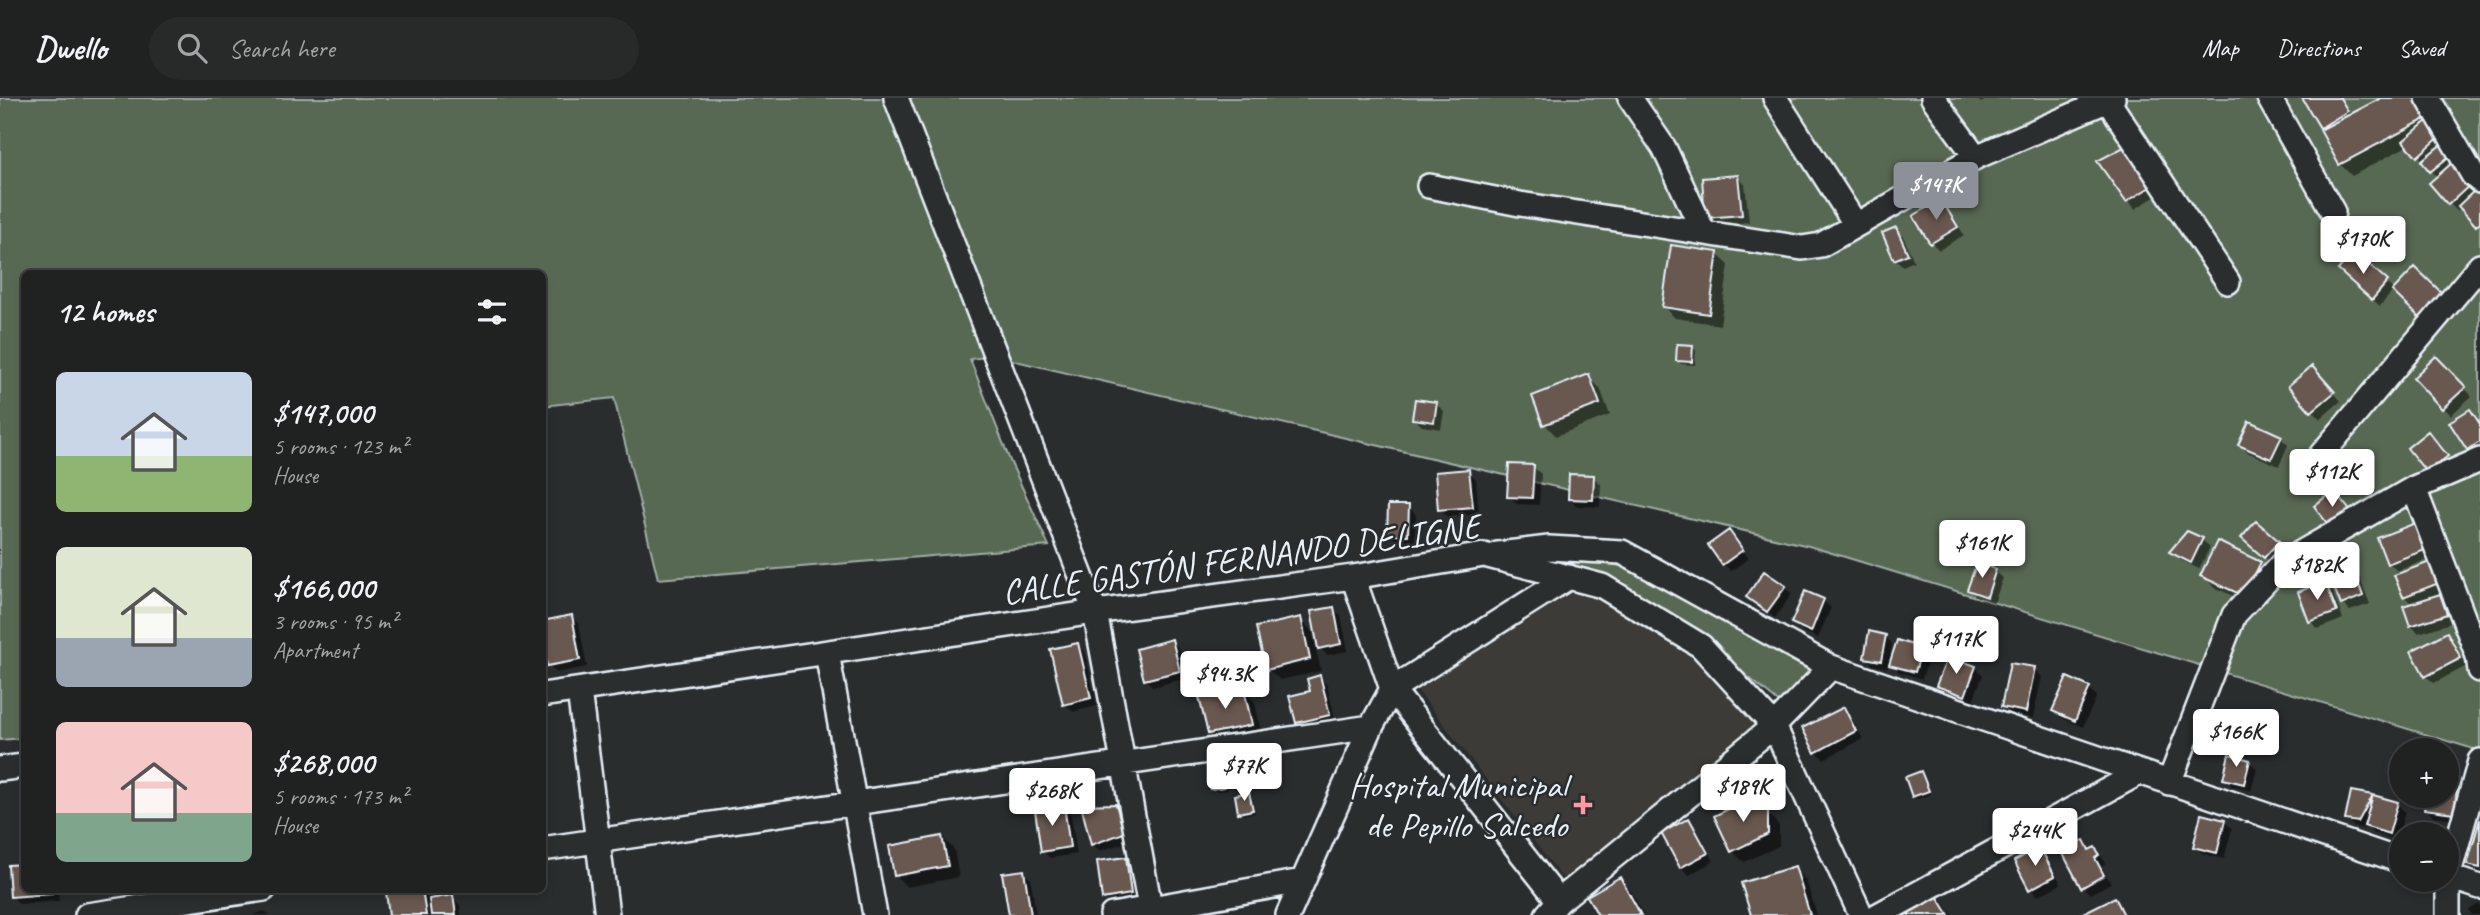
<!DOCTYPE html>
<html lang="en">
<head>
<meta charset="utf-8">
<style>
	:root { --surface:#202222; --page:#282a2a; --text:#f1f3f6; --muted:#a2a4a5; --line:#3d3f40; --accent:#8c9099 }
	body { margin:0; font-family:Caveat,sans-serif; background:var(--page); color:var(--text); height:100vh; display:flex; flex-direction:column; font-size:26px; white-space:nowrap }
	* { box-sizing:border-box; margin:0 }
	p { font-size:23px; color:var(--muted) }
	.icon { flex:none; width:38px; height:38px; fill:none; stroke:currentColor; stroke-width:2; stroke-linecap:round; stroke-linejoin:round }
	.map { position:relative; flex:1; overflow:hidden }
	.drawer { position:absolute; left:21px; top:172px; width:525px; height:623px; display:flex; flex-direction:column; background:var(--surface); border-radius:10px; box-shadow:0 4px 10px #0003,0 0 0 2px var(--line) }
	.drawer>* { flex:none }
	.buttons { position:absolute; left:2389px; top:640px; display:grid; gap:14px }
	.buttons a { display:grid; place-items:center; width:70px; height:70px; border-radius:50%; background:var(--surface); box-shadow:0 4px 10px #0003,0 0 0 2px var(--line); font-size:35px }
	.price { position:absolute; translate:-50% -60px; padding:0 16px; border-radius:7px; background:#fff; color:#222; font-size:23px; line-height:46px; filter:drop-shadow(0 2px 4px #0008) }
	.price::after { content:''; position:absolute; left:50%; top:42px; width:21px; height:16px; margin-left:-10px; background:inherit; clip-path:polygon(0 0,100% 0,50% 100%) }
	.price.current { background:var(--accent); color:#fff }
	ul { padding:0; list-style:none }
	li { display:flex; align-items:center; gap:21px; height:175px; padding:0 35px }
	li span { display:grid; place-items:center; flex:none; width:196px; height:140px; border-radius:10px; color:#555 }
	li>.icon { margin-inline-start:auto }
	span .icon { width:84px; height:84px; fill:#fffc; stroke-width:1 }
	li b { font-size:30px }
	h2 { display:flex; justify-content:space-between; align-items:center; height:84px; padding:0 35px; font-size:30px }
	header { display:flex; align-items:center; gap:42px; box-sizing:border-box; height:98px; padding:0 35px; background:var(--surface); border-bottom:2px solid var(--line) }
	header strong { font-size:33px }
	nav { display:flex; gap:38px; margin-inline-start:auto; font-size:24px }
	.search { width:490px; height:63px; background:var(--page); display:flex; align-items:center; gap:18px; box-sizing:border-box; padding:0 24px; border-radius:38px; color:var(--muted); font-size:26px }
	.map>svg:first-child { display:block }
</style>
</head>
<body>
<header>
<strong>Dwello</strong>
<div class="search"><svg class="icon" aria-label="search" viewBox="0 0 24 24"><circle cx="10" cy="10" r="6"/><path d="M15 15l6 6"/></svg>Search here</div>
<nav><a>Map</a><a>Directions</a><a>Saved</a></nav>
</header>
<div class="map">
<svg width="2480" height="817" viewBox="0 0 2480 817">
	<rect width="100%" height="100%" fill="#2a2d2e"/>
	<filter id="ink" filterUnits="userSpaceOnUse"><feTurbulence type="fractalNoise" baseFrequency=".0143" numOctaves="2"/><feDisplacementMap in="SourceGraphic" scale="14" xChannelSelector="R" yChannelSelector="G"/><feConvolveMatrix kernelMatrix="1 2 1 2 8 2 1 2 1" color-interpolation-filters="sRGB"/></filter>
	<g filter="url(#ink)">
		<!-- built -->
		<path fill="#3d3a38" d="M1587,489L1690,549L1756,620L1755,633L1564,782L1415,589L1567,491Z"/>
		<!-- green -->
		<path fill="#586953" stroke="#a0ada6" stroke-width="2" d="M0,0H2480V653L1809,448L994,258L970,261L1011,365L1049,448L658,481L614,300L543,308L542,175H24V640L0,642Z
			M1551,457L1621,468L1682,500L1814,575L1782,607L1730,564L1633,495Z"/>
		<!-- shadow -->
		<path fill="#0007" d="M1976,0H1988L1981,5Z
			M2325,0H2340L2352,17L2385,0H2426L2480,98V129L2461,109L2457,113L2449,105L2438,80L2409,47L2352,78L2340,66L2321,29Z
			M2124,52L2161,95L2135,111L2100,64Z
			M1737,79L1745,86L1749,124L1715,127L1707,120Z
			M1940,103L1948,111L1964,137L1939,152L1932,145Z
			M1895,131L1903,138L1914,163L1903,168L1895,161Z
			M1717,156L1729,167L1720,227L1675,220L1664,209Z
			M2354,156L2395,193L2449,205L2428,226L2394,192L2380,208L2347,180Z
			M1692,249L1696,252L1695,267L1681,266L1678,263Z
			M2436,260L2472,298L2451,317L2415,280Z
			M2319,278L2341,303L2320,321L2291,288Z
			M1588,279L1600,290L1610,317L1556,338L1545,326Z
			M1436,306L1444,313L1441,331L1422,328L1414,321Z
			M2470,313L2480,325V356L2476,358L2468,351Z
			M2281,340L2288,347L2279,368L2247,354L2240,346Z
			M2435,343L2454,367L2436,381L2409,350Z
			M1533,369L1541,376L1539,407L1517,406L1509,398Z
			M1468,373L1476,381L1479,416L1448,419L1440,412Z
			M1593,379L1601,386L1600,409L1577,408L1570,401Z
			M1409,409L1416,417L1415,444L1397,443L1389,436Z
			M2417,426L2434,459L2397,473L2389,465Z
			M1729,435L1749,460L1731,473L1723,466Z
			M2202,442L2210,449L2199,471L2179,461L2172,454Z
			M2277,444L2285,452L2272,466L2251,447Z
			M2260,465L2271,477L2256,509L2214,489L2203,477Z
			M2430,466L2445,493L2438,496L2447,505L2454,524L2419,535L2411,528L2405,509L2413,507L2404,498Z
			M2350,467L2358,475L2370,506L2350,513L2342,506Z
			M1995,473L2003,480L1994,505L1977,499L1969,492Z
			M2324,485L2332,493L2343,521L2318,531L2311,523L2300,495Z
			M1784,489L1792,496L1775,520L1748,499Z
			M1823,503L1831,510L1818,540L1801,533L1793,525Z
			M1333,511L1341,518L1348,553L1327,557L1320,550Z
			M571,519L579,526L587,569L556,575L549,567Z
			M1300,521L1312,533L1321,573L1280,582L1268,571Z
			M1942,531L1945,535L1937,551L1923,543Z
			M2447,537L2454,544L2467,568L2434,585L2426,578Z
			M1885,538L1892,546L1888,570L1873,567L1866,560Z
			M1172,543L1179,551L1187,580L1153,589L1145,581Z
			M1077,547L1085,554L1097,608L1073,614L1065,606Z
			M1921,552L1929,559L1922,581L1899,574L1891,566Z
			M1975,569L1983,577L1972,605L1946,595L1938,588Z
			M2034,571L2042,579L2033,620L2011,616L2003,608Z
			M1320,579L1327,587L1336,624L1305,632L1298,624Z
			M2068,581L2089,591L2097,598L2083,629L2061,620L2054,612Z
			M1243,593L1255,604L1262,638L1221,647L1209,636Z
			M1843,611L1851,619L1863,641L1824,661L1816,654Z
			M2249,663L2257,671L2251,693L2232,688L2225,681Z
			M1222,671L1225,674L1227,692L1215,693L1212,690Z
			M1921,675L1931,696L1917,701L1914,698Z
			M2458,682L2465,690L2461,722L2433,718L2426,711L2446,698Z
			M2352,695L2397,706L2405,714L2397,742L2373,735L2367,729L2365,731L2354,729L2347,721Z
			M1249,696L1252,699L1255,715L1243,717L1240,714Z
			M1115,708L1123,716L1130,743L1100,753L1092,746Z
			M1063,709L1071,717L1077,756L1050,760L1043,753Z
			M1767,715L1779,727V748L1744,764L1732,753Z
			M1688,722L1696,730L1714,763L1689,777L1681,769Z
			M2224,723L2232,731L2224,761L2203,756L2195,749Z
			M2480,727V775L2469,766Z
			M942,740L954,751L959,779L907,789L895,777Z
			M2083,744L2102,759L2106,765L2101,768L2111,785L2090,796L2083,789Z
			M2040,751L2047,759L2061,786L2038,798L2031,791Z
			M1125,761L1133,769L1138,804L1111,807L1104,800Z
			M24,768V791H58L59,803L19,806L12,798L10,769Z
			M1794,770L1806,782L1817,817H1753L1743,786Z
			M1023,774L1031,781L1036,817H1011L1004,777Z
			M1619,781L1631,793L1644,817H1600L1589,798Z
			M421,791L432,802L452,799L460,807L461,817H391L388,796Z
			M1931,791L1942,802L1952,817H1904Z
			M2115,801L2126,817H2083Z
			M2480,805V817H2472L2469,812Z
			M265,813L269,817H252Z"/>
		<!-- building -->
		<path fill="#695950" stroke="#e8f1f8" stroke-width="2" d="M2302,0H2340L2348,13L2320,30Z
			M2381,0H2422L2431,18L2339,67L2320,32Z
			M2428,22L2441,38L2417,59L2403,43Z
			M2443,45L2452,56L2430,74L2421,63Z
			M2124,49L2155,86L2126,104L2097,63Z
			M2452,65L2471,86L2448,107L2429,85Z
			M1738,77L1742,117L1705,120L1702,80Z
			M2476,91L2480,96V124L2476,128L2458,108Z
			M1941,101L1958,129L1930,146L1913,118Z
			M1896,129L1908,156L1894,162L1882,135Z
			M1671,147L1718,154L1709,216L1662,209Z
			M2354,153L2388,183L2372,202L2338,172Z
			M2415,169L2443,196L2420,220L2392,193Z
			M1677,246L1693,247L1692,264L1676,263Z
			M2436,258L2466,289L2442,311L2413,280Z
			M2312,268L2335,294L2311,314L2288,288Z
			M1589,276L1600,306L1543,327L1532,298Z
			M1415,301L1437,304L1434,324L1412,321Z
			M2470,311L2480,326V344L2467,352L2449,324Z
			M2249,323L2282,338L2271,361L2238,347Z
			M2428,333L2448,358L2427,375L2407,350Z
			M1509,366L1534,367L1532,400L1507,399Z
			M1469,371L1473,409L1438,412L1435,374Z
			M1569,376L1594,377L1593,402L1568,401Z
			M2334,392L2351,414L2330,429L2314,408Z
			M1388,407H1409L1408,437H1387Z
			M2256,423L2279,443L2264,460L2241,440Z
			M2418,424L2428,451L2387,466L2377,440Z
			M1729,432L1743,452L1722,467L1708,447Z
			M2187,433L2203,440L2191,465L2169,454Z
			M2217,443L2261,464L2244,498L2200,478Z
			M1977,464L1996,471L1987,499L1967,492Z
			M2430,464L2439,485L2403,499L2394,477Z
			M2351,465L2363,498L2341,507L2328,474Z
			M1764,473L1786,488L1767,514L1746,499Z
			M2325,483L2337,514L2309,524L2298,494Z
			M1805,493L1824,501L1811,534L1791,525Z
			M2440,496L2447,516L2410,528L2403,508Z
			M1334,509L1341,546L1318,551L1311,513Z
			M572,517L580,562L547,568L542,543V523Z
			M1301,519L1310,561L1266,572L1256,529Z
			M1927,522L1943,530L1933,549L1917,541Z
			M1869,533L1886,537L1881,563L1864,560Z
			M2447,534L2461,560L2425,579L2411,553Z
			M1172,541L1180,573L1144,582L1136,551Z
			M1897,542L1922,550L1915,574L1889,567Z
			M1078,545L1091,600L1063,607L1050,551Z
			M1948,558L1976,568L1965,598L1936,588Z
			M2010,565L2035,569L2026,614L2001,609Z
			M1320,577L1330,617L1296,625L1289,598L1310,593L1307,581Z
			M2067,579L2090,589L2075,623L2052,613Z
			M1244,591L1252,627L1208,636L1199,599L1222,592Z
			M1844,609L1856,633L1815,655L1802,630Z
			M2229,656L2250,662L2244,686L2223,681Z
			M1222,669L1225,689L1210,691L1208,671Z
			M1921,673L1929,693L1912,699L1905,679Z
			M2446,679L2458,681L2454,715L2424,711L2426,698H2446Z
			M2351,693L2373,697L2358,724L2345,722Z
			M1249,694L1253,712L1238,715L1235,697Z
			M2373,697L2398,704L2389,736L2364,728Z
			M1751,700L1768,713V736L1731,754L1714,718Z
			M1116,706L1124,735L1091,747L1081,707Z
			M1064,707L1070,749L1041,754L1035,712Z
			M2201,716L2225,722L2217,755L2193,749Z
			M1689,720L1708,755L1680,770L1661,735Z
			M2480,721V770L2467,767Z
			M942,738L948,768L894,778L889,748Z
			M2084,742L2089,752L2095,749L2099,757L2095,760L2104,777L2081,790L2062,754Z
			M2040,749L2055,778L2029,792L2014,763Z
			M1126,759L1131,796L1102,801L1097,763Z
			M24,766V791H52V796L10,799L8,767Z
			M1795,768L1810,817H1751L1741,785Z
			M1024,772L1031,817H1009L1002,775Z
			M1620,779L1641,817H1598L1587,798Z
			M1931,788L1949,817H1901Z
			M408,791H422L426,817H389L386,794Z
			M453,797L456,817H431L429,801Z
			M2115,799L2124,817H2079Z"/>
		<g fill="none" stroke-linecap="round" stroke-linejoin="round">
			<defs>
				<path id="minor" d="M896,0L1095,514L1150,809L1149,817
					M1630,0L1664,50L1703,133
					M1775,0L1856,127
					M1933,0L1976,59
					M2106,0L2228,184
					M2269,0L2333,114
					M2428,0L2473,77L2480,83
					M1429,88L1520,106L1802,150L1821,147L1976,59L2113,0
					M2321,357L2480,168
					M2414,390L2478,558L2480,572
					M1498,456L1549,450L1622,454L1831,569L2401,763
					M1353,479L1392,591L1559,803
					M827,555L875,817
					M579,592L607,817
					M542,597L1095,514L1353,479L1484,457L1602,488L1701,548L1774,628L1861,817
					M0,671L24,668
					M2169,685L2234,517L2283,465L2414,390L2480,362
					M542,751L1371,629
					M2446,778L2480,789
					M87,817L264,791
					M1112,817L1302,783
					M1288,817L1371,629L1392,591L1569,479
					M1547,817L1559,803L1774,628L1831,569
					M1878,817L2139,675
					M2448,817V779L2480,663"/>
			</defs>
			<!-- minor casing -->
			<use href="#minor" stroke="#e8f1f8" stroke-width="28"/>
			<!-- minor -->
			<use href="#minor" stroke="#2a2d2e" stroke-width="23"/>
		</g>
	</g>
	<!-- markers -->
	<path fill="#ff9aa2" stroke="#2a2d2e" stroke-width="2.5" d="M1579.5 696.5h7v7h7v7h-7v7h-7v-7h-7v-7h7z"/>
	<g text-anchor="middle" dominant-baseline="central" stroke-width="5" stroke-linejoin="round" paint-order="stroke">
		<!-- street labels -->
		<g font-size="35" fill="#e8f1f8" stroke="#2a2d2e">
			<text transform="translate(1241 461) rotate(-8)">CALLE GASTÓN FERNANDO DELIGNE</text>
		</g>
		<!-- poi labels -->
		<g font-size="35" fill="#e8f1f8" stroke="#2a2d2e" text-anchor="end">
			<text x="1567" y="687">Hospital Municipal<tspan x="1567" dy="40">de Pepillo Salcedo</tspan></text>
		</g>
	</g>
</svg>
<div class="buttons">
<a>+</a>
<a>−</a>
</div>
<b class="price current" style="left:1936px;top:124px">$147K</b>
<b class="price" style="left:2363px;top:178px">$170K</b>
<b class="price" style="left:2332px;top:411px">$112K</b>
<b class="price" style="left:1982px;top:482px">$161K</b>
<b class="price" style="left:2317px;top:504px">$182K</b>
<b class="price" style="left:1956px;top:578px">$117K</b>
<b class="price" style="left:1225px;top:613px">$94.3K</b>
<b class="price" style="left:2236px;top:671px">$166K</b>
<b class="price" style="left:1244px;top:705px">$77K</b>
<b class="price" style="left:1743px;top:726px">$189K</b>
<b class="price" style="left:1052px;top:730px">$268K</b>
<b class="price" style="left:2035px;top:770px">$244K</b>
<section class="drawer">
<h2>12 homes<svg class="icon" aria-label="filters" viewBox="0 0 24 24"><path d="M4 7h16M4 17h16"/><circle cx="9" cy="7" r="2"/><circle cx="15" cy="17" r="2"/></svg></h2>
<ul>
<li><span style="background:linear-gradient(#c9d6e8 60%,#8fb573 0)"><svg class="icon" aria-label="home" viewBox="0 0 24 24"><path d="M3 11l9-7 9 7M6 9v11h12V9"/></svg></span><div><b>$147,000</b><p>5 rooms · 123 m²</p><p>House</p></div></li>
<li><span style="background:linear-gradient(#dfe7d0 65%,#9aa5b1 0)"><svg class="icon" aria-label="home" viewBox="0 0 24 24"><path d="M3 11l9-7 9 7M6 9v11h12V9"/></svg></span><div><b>$166,000</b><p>3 rooms · 95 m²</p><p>Apartment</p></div></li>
<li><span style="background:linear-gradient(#f6c9c9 65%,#7fa58c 0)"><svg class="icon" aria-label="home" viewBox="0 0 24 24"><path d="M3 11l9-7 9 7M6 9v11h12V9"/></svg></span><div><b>$268,000</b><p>5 rooms · 173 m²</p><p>House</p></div></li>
</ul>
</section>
</div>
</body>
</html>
